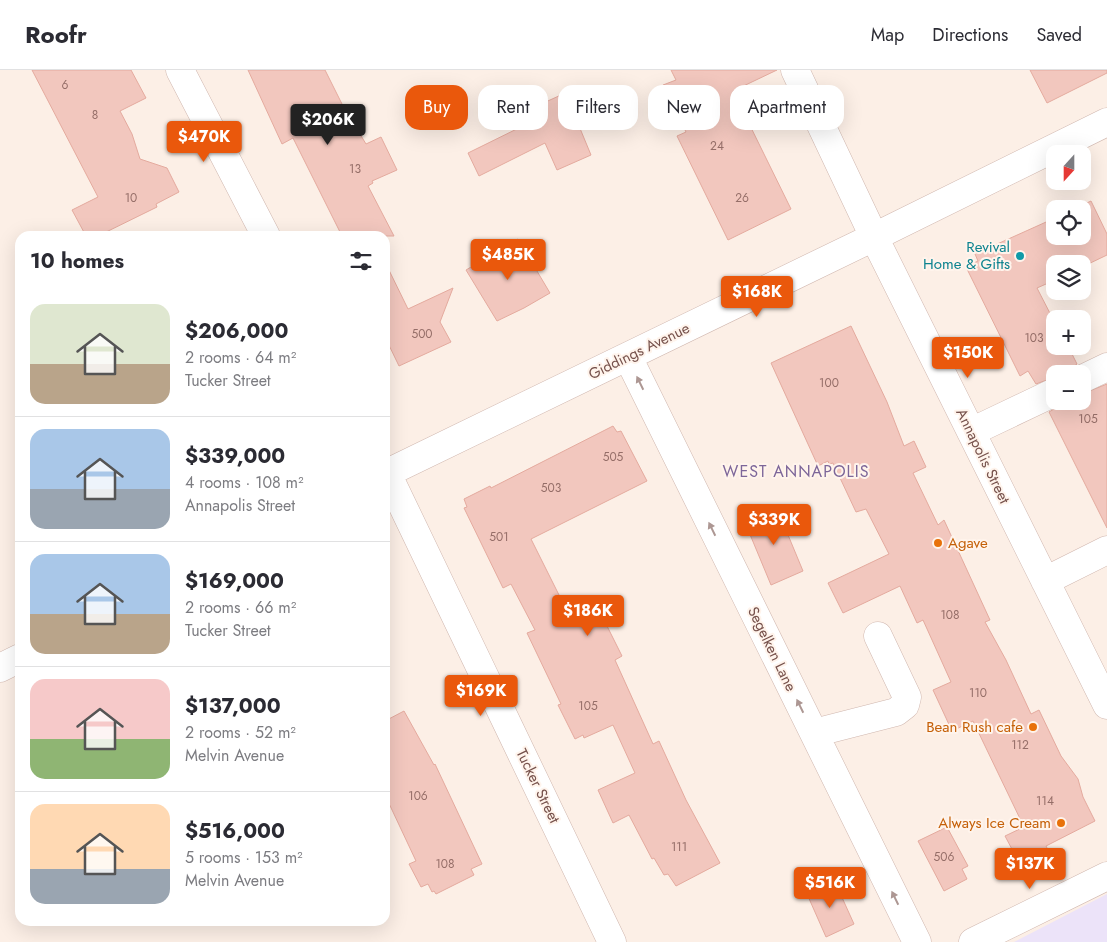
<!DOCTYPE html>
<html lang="en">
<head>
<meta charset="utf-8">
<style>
	:root { --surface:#fff; --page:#f2f2f3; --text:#2b2b33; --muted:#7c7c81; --line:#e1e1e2; --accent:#ea580c }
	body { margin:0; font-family:Jost,sans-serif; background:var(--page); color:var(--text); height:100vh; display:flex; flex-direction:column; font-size:19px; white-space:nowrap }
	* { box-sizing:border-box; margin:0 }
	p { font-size:16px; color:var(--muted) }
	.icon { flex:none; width:28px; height:28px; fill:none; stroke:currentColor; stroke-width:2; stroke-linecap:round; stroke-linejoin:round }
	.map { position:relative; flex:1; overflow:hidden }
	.drawer { position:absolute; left:15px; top:161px; width:375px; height:695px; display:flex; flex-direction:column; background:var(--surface); border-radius:15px; box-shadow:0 5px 20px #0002 }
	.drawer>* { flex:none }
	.hud { position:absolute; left:405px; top:15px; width:475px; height:45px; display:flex; gap:10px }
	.needle { width:32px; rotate:201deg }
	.tools { position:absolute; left:1046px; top:75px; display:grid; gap:10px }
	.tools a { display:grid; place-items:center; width:45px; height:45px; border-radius:10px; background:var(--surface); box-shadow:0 5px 20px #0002; font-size:25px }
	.price { position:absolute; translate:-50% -42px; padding:0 11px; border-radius:5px; background:var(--accent); color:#fff; font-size:16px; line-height:32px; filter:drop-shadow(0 1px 2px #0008) }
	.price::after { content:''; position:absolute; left:50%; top:30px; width:15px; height:11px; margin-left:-8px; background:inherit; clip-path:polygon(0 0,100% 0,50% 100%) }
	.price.selected { background:#222; color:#fff }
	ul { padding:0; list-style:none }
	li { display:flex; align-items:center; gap:15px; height:125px; padding:0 15px }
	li+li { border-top:1px solid var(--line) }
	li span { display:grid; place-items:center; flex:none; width:140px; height:100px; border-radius:15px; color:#555 }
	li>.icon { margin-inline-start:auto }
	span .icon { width:60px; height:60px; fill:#fffc; stroke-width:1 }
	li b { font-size:21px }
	h2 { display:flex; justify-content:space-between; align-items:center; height:60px; padding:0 15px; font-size:21px }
	.chip { padding:0 18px; border-radius:15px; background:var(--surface); box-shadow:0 5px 20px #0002; font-size:18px; line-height:45px }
	.chip.selected { background:var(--accent); color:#fff }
	header { display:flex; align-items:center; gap:30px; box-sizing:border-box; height:70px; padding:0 25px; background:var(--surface); border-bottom:1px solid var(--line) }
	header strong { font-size:24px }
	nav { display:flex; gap:28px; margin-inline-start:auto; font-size:18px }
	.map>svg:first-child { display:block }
</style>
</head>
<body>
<header>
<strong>Roofr</strong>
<nav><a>Map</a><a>Directions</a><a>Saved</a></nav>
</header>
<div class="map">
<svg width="1107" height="872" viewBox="0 0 1107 872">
	<rect width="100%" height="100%" fill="#fcefe6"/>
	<!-- education -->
	<path fill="#ece3f9" d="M1107,824V872H1014Z"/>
	<!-- building -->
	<path fill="#f2c7be" stroke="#e4aa9e" d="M32,0H131L146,28L120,41L132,64L140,89L167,98L179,122L156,134L157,137L98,166H86L72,140L98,127Z
		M248,0H325L343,36L366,74L381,67L397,100L372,111L373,113L368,116L394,166H342L293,68L282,74Z
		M671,0H777L733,21L791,139L728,170L677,66L686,62L663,15L676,10Z
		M1030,0H1107V3L1047,33Z
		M561,25L576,57L579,56L591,85L557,100L545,73L479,106L468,83L533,51L528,40Z
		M1091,131L1107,164V185L1082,197V194H1055V210L1037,218L1055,253V276H1068L1077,294L1069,300L1068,304H1055V307L1036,314L1028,301L1020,306L966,197L978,191L975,184L1055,148V166H1082V139H1074Z
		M518,169L550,223L524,238L497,251L466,200Z
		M385,192L408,239L453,218L440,252L451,272L399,296L385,267Z
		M851,256L887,332L904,376L914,371L926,397L913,403L938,455L944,450L990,550L985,552L1006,590L1031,644L1039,640L1061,686L1078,709L1083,727L1095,751L1046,776L1050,784L1022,798L1005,766L1024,757L973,651L952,661L933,620L951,612L923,550L917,553L900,516L843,543L828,513L889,484L866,439L856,442L833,393L829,394L828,391L818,396L771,293Z
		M1107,314V458L1049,342L1068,331H1082V324Z
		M613,356L617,362L621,361L647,411L531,469L573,553L599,540L622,586L615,590L653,674L659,671L686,730L720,793L676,816L668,804L664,805L654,788L652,789L629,745L613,753L598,720L635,703L613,655L584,668L583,665L575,669L558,635L561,634L527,563L535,560L511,514L503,518L464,438L467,437L464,429L490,416L491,418Z
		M776,436L803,501L771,515L744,450Z
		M404,641L434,695L435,694L482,794L471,799L474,805L436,824L434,821L432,822L428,814L421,817L409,794L416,791L385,725V651Z
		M947,757L968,796L962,799L967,809L944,821L918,771Z
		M835,812L854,854L826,867L807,824Z"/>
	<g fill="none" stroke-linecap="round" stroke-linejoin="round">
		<defs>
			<path id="minor" d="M180,0L266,166
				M795,0L874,167L1107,635
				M628,287L917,872
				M1082,309L1107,297
				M971,362L1055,322
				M385,399L612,872
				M385,404L874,167L1107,52
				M1045,511L1107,480
				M0,598L20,588
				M814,663L896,642L905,635L907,627L878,566
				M973,872L1107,806"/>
		</defs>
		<!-- minor casing -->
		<use href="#minor" stroke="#d0b7af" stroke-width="29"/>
		<!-- minor -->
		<use href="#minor" stroke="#fff" stroke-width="28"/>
	</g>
	<!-- one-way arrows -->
	<defs><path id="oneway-solid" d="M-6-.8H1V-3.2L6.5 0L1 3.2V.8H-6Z" transform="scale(1.25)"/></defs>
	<g fill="#ad9793">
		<use href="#oneway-solid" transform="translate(640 313) rotate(-116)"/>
		<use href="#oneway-solid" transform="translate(712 459) rotate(-116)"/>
		<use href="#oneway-solid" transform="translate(800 636) rotate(-116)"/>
		<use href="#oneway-solid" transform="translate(895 828) rotate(-116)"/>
	</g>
	<!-- markers -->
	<circle fill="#0f9aa8" stroke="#fff4ec" stroke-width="2" cx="1020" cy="186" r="5"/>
	<g fill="#e8710a" stroke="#fff4ec" stroke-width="2">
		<circle cx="938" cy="473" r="5"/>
		<circle cx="1033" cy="657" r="5"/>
		<circle cx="1061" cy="753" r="5"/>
	</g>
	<g text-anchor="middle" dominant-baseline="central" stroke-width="4" stroke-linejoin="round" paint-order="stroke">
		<!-- number labels -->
		<g font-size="12" fill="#956e68">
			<text x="65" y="15">6</text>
			<text x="95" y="45">8</text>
			<text x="717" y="76">24</text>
			<text x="355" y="99">13</text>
			<text x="131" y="128">10</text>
			<text x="742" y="128">26</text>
			<text x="422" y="264">500</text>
			<text x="1034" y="268">103</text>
			<text x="829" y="313">100</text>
			<text x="1088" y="349">105</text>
			<text x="613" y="387">505</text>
			<text x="551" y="418">503</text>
			<text x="499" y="467">501</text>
			<text x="950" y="545">108</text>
			<text x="978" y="623">110</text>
			<text x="588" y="636">105</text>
			<text x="1020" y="675">112</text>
			<text x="418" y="726">106</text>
			<text x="1045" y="731">114</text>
			<text x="679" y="777">111</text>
			<text x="944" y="787">506</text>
			<text x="445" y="794">108</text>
		</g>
		<!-- culture labels -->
		<g font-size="15" fill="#0d838f" stroke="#fff4ec" text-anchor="end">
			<text x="1010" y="177">Revival<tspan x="1010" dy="17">Home &amp; Gifts</tspan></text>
		</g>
		<!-- street labels -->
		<g font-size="15" fill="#76514b" stroke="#fff4ec">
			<text transform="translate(639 281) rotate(-26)">Giddings Avenue</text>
			<text transform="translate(983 386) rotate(64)">Annapolis Street</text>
			<text transform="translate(772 579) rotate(64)">Segelken Lane</text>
			<text transform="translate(538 716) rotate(64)">Tucker Street</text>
		</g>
		<!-- food labels -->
		<g font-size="15" fill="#c56008" stroke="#fff4ec" text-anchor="end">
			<text x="948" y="473" text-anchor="start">Agave</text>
			<text x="1023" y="657">Bean Rush cafe</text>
			<text x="1051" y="753">Always Ice Cream</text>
		</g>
		<!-- neighbourhood labels -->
		<g font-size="16" letter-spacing="1" fill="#7d6699" stroke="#fff4ec">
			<text x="796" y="401">WEST ANNAPOLIS</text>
		</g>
	</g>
</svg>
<div class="tools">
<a><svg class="needle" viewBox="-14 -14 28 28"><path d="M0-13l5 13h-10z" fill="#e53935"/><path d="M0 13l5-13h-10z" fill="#7c7c81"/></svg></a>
<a><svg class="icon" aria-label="locate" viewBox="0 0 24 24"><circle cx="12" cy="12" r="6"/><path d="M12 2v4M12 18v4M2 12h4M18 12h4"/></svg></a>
<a><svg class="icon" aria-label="layers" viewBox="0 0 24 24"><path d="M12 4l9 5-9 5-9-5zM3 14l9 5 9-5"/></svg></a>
<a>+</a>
<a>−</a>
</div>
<b class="price selected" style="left:328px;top:76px">$206K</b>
<b class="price" style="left:204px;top:93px">$470K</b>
<b class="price" style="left:508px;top:211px">$485K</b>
<b class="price" style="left:757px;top:248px">$168K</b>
<b class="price" style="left:968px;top:309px">$150K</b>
<b class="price" style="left:774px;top:476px">$339K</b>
<b class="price" style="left:588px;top:567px">$186K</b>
<b class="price" style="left:481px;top:647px">$169K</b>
<b class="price" style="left:1030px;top:820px">$137K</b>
<b class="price" style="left:830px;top:839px">$516K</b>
<div class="hud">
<a class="chip selected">Buy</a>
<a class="chip">Rent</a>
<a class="chip">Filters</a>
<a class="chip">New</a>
<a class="chip">Apartment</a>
</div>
<section class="drawer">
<h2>10 homes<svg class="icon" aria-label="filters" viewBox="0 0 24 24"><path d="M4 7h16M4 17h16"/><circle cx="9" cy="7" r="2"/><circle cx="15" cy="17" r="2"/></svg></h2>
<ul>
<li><span style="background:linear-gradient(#dfe7d0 60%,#b9a48a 0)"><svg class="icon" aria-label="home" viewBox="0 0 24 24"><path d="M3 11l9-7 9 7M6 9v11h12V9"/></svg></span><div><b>$206,000</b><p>2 rooms · 64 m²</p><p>Tucker Street</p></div></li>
<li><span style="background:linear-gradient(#a9c7e8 60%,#9aa5b1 0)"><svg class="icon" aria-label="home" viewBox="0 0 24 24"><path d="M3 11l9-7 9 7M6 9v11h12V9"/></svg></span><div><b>$339,000</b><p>4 rooms · 108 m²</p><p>Annapolis Street</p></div></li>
<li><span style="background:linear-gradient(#a9c7e8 60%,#b9a48a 0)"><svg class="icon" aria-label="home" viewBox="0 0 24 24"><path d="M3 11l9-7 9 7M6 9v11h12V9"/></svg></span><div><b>$169,000</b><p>2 rooms · 66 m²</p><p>Tucker Street</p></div></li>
<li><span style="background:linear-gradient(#f6c9c9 60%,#8fb573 0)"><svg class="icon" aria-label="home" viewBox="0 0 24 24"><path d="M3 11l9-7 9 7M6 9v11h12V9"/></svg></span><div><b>$137,000</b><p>2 rooms · 52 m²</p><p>Melvin Avenue</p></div></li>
<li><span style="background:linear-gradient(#ffd9b3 65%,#9aa5b1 0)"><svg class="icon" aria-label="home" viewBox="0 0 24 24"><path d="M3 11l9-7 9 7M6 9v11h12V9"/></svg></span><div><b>$516,000</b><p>5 rooms · 153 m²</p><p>Melvin Avenue</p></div></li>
</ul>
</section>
</div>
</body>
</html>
